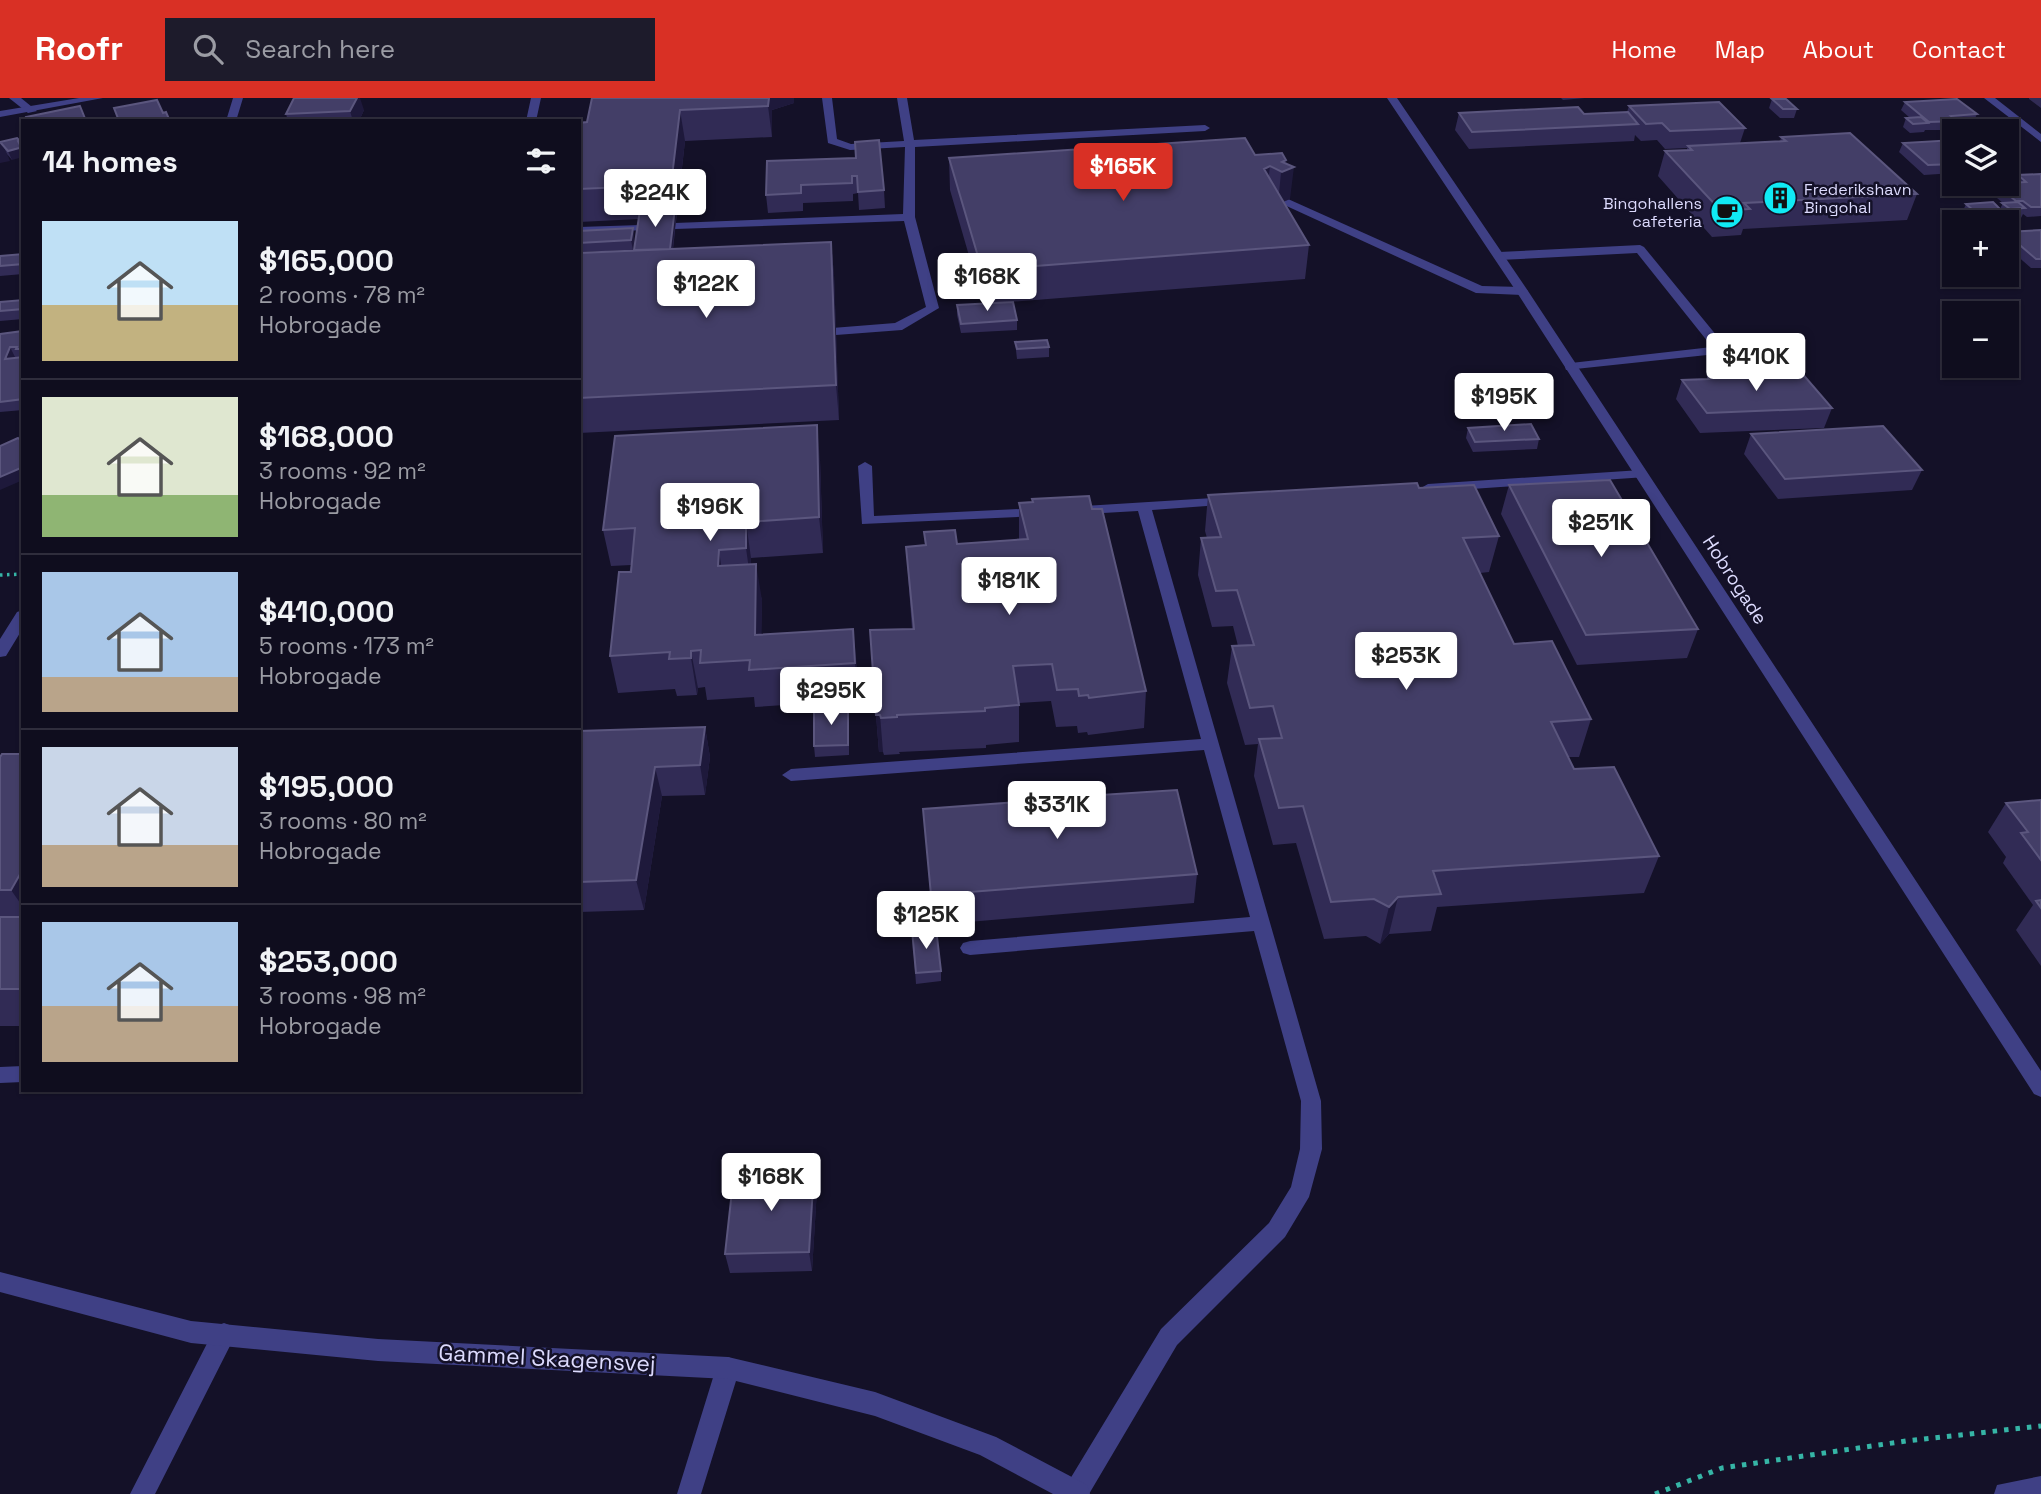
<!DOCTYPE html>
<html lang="en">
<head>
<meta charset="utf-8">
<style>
	:root { --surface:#0f0d1e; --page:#1d1b2b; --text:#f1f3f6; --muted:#9b9ca4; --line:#2f2d3c; --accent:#d93025 }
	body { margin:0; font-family:"Space Grotesk",sans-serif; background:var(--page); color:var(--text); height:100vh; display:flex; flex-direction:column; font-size:26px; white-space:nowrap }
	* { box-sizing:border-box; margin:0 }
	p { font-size:23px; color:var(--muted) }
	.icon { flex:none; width:38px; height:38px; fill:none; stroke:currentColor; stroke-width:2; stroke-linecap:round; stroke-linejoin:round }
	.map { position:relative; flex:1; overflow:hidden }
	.sheet { position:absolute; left:21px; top:21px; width:560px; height:973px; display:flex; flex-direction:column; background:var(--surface); border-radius:0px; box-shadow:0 2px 5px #0004,0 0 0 2px var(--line) }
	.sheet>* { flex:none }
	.buttons { position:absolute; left:1942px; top:21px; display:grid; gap:14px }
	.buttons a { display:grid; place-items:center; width:77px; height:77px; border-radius:0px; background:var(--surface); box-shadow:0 2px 5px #0004,0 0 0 2px var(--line); font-size:35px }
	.price { position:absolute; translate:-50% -60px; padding:0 16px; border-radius:7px; background:#fff; color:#222; font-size:23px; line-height:46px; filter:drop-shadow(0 2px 4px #0008) }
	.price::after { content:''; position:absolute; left:50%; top:42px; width:21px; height:16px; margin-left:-10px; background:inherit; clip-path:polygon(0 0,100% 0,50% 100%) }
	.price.selected { background:var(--accent); color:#fff }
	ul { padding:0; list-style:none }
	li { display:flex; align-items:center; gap:21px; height:175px; padding:0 21px }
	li+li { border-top:2px solid var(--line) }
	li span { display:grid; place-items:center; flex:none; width:196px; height:140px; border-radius:0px; color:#555 }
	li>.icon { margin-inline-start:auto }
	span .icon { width:84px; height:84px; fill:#fffc; stroke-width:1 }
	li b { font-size:30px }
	h2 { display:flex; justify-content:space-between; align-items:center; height:84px; padding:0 21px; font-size:30px }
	header { display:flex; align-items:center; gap:42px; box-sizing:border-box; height:98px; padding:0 35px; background:var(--accent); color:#fff }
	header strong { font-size:33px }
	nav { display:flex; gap:38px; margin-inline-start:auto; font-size:24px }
	.search { width:490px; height:63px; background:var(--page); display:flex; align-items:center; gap:18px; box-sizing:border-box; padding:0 24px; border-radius:0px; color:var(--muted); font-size:26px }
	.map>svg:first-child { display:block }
</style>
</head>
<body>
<header>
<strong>Roofr</strong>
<div class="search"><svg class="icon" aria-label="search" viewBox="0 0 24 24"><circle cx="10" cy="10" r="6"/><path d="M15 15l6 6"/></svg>Search here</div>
<nav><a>Home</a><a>Map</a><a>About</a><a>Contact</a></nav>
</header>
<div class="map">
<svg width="2041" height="1396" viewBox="0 0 2041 1396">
	<rect width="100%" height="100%" fill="#141128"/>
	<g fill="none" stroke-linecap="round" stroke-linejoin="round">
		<!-- path-far1 -->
		<path stroke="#36b5a6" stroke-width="3.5" stroke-dasharray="2.5 4.5" stroke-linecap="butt" d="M0,477L23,476"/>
		<!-- path -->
		<path stroke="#36b5a6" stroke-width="5" stroke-dasharray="4.5 7" stroke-linecap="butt" d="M1655,1396L1722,1370L1906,1343L2041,1328"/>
		<!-- service -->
		<path fill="#3f4085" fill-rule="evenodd" d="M531,0H541L536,23H526Z
			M822,0H832L837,41L851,46L904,43L897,0H907L914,42L1205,27L1210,30L1205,33L915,49V119L939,210L902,232L836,237L830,233L832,230L895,225L926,209L904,123L675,131L669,128L675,125L903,116L905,49L850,52L828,45Z
			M1280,101H1288L1482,188L1522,189L1528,193L1522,197L1476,195L1280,105Z
			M641,127L647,130L645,132L579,135V129Z
			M1640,147L1644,149L1726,249V255L1566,272L1565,269L1571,265L1712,249L1637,155L1499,162L1493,158L1499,154Z
			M865,364L872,368L874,418L1040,410L1047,414L1040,418L862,426L858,368Z
			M1641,372L1648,376L1646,379L1428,394L1421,390L1428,386Z
			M1229,399L1236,403L1234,406L1152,412L1321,1003L1322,1051L1309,1099L1285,1139L1177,1247L1089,1396H1064L1067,1386L1161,1231L1269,1125L1291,1089L1300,1051L1301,1003L1254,833L970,857L963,855L960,850L963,845L970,843L1250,819L1204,652L791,683L782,677L791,671L1201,641L1138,413L1068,417L1061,413L1068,409Z
			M23,968V984L0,985V969Z
			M224,1225L232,1228L236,1236L155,1396H130L216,1228Z
			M728,1259L736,1262L740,1270L701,1396H677L716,1270L720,1262Z"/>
		<!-- minor -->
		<path fill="#3f4085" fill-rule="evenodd" d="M9,0H21L37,13L28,15Z
			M233,0H243L236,23H226Z
			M1387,0H1397L1528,193L2041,973V999L2034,996L1516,193Z
			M1984,0H1995L2041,36V44Z
			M23,512V530L6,558L0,559V541L17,514Z"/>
		<!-- tertiary -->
		<path fill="#3f4085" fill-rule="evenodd" d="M79,0H103L0,19V13Z
			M0,1174L191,1223L378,1241L728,1259L875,1294L996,1339L1087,1387L1090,1396H1053L980,1357L875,1318L728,1281L378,1263L191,1245L0,1194Z
			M2041,1378V1396H1994L1997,1387Z"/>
	</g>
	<!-- wall -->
	<path fill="#312b55" d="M592,0L794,5L772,12V39L685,43L673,151L831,144L834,177L839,322L579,335V155L634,152L639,121L579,124V25L587,24Z
		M1561,0H1585L1563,2Z
		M2029,0H2041V10L2029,1Z
		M1772,1L1797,11L1794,20H1780L1769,10Z
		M1905,4L1977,16L1973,25L1956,26L1954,32H1925L1924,34L1910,35L1903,29L1906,20H1910L1901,12Z
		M1629,8L1745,30L1740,45L1780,44L1781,39L1917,96L1907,122L1743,131L1741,137L1712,139L1658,78L1665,53L1687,52V50L1665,51L1657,42L1641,43L1635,37L1634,43L1469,51L1455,32L1459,15L1584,16L1627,14Z
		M364,12L359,23H288L286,16Z
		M17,40L12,62L7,56L10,63L1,44Z
		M1955,42L1954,75L1924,77L1899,54L1903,45Z
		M1255,57L1286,62L1290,101L1283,104L1309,147L1305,181L983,206L950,92L949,60Z
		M856,60L884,92L885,110L859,112L858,95L853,96V103L803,105V113L768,115L766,97Z
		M2041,76V118L2027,119L2023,116L2021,120H2006L1999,115L1997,121L1970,122L1962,115L1966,106L2000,111L2003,105L1991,95L1995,86L2015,85L2018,77Z
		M633,130L634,140L633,152L579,154V133Z
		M2041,132V170H2031L2007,149V134Z
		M23,156V176L0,178V158Z
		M23,202V221L0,223V204Z
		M957,207L1017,222V232L961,235L957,217Z
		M23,233V312L0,314V236Z
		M1015,244L1049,249V259L1017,261Z
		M1708,278L1832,310L1824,330L1700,335L1676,301L1682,282L1707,281Z
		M1468,330L1539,341L1537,351L1473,354L1466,340Z
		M1751,336L1922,372L1912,392L1778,401L1744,356Z
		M820,362L823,455L751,460V466L762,502L761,537L853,531L859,602L755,609L754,599L707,602L705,589L698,590L697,597L677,598L675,591L618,595L610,558L631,467L611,468L603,432Z
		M1509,387L1698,531L1687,560L1577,567L1501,416Z
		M1419,390L1499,438L1489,474L1480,475L1514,546L1591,621L1579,659H1568L1574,671L1659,758L1644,795L1437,809L1431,833L1389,836L1380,846L1366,838L1324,841L1296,745L1273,747L1254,678L1258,646L1245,647L1227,585L1232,548H1238L1233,528L1212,529L1198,477L1201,440H1207L1205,433L1208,397Z
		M1032,401L1092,411L1146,593L1144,630L1088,637L1087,634L1078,635L1077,628L1056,629L1051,603L1019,605V644L986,647V650L899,654L900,656L884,657L883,654H879L876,617L912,531L906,449L925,447L924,434L957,446L1019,442V405L1032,404Z
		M849,620V657L815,659L814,648Z
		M705,629L710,659L705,697L662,698L644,812L579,814V633Z
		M23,656V928H0V659Z
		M1068,687L1101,697L1197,776L1194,805L933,827L923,711L1067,700Z
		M2041,702V868L2016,832L2033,807L2003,765L2006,759L1988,734L2006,705Z
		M912,832L941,873V883L916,886Z
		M814,1072L817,1091L812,1173L730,1175L725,1156Z"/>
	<!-- shaded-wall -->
	<path fill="#1e193b" d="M357,0H360L364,12L359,23H353L350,13Z
		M769,0H794V5L772,12V39L768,8Z
		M680,12L685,43L676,120L671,87Z
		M0,45H2L10,63L0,65Z
		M23,49V59L12,62L8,53Z
		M1286,62L1285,73L1294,69L1290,101L1278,106L1282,64Z
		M1270,68L1266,100L1264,71Z
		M675,110L676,120L669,184L667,175Z
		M633,130L634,140L633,152L631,142Z
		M831,144L834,177L839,322L836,287Z
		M10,249L15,259L10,271L5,261Z
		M817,327L820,362L823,455L819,419Z
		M23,369V382L0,392V379Z
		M746,424L751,460V486L746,450Z
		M719,452L724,488L718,468Z
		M756,466L762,502L761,574L755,537Z
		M853,531L857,568L859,602L855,565Z
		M691,553L698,590L697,597L691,560Z
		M876,617H880L883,654H879Z
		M705,629L710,659L705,697L700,667Z
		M655,669L662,698L644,812L636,782Z
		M23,771V809L11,792Z
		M1398,799L1389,836L1380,846L1389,809Z
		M814,1072L817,1091L812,1173L809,1154Z"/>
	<!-- building -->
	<path fill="#433e67" stroke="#5b567e" stroke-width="2" d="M294,0H357L350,13L286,16Z
		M592,0H769L768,8L680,12L671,87L579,91V25L587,24Z
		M1772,1H1786L1797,11H1783Z
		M1957,1L1977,16L1951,18L1957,23L1929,24L1905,4Z
		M157,2L163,15L166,14L169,21L158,23H119L114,10Z
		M1719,4L1745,30L1670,33L1662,25L1646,26L1629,8Z
		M80,8L86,23H27L26,19Z
		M1578,9L1584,16L1628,14L1638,26L1472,34L1459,15Z
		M1921,19L1928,25L1913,26L1906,20Z
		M1850,35L1917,96L1744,105L1750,111L1721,113L1665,53L1692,52L1688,48L1786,43L1781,39Z
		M17,40L19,42L21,49H23L8,53L0,44Z
		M1245,40L1255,57L1282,55L1286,62L1282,64L1294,69L1282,74L1270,68L1264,71L1309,147L982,172L949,60Z
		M23,41V49H21L18,43Z
		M879,42L884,92L858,94L857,78H852V85L801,87V95L766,97L767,63L856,60L855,44Z
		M1955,42V60H1951L1955,64V66L1928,67L1903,45Z
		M2041,76V109H2031L2023,103H2016L1995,86L2026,84L2018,77Z
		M1993,104L2001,112L1974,113L1966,106Z
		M2018,104L2025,110L2010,111L2002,105Z
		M675,110L670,151L634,152L640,112Z
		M633,130L631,142L579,145V133Z
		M2041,132V161H2036L2007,136V134Z
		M831,144L836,287L579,300V155Z
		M23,156V166L0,168V158Z
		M23,202V211L0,213V204Z
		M1013,204L1017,222L961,226L957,207Z
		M23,233V251H16L17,249H10L5,261L23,259V301L0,304V236Z
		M1047,242L1049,249L1017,251L1015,244Z
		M1800,273L1832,310L1707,315L1682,282L1709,281L1708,278Z
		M1531,326L1539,341L1475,344L1468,330Z
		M817,327L819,419L746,424V450L719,452L718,468L756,466L755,537L853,531L855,565L749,572L750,562L700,565L701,552L691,553V560L669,561L670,554L610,558L619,474H631L635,430L603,432L615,338Z
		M1883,328L1922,372L1785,381L1751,336Z
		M18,340L23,344V369L0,379V348Z
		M1610,382L1698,531L1586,537L1509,387Z
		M1417,385L1419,390L1474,387L1499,438L1463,440L1514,546L1552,543L1591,621L1551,624L1574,671L1614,669L1659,758L1433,773L1441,796L1398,799L1389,809L1374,801L1331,804L1303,708L1279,710L1259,641L1282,640L1273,608L1250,610L1232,548L1254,547L1237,492L1216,493L1201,440L1221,439L1208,397Z
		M1089,398L1092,411H1102L1146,593L1089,600L1088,597L1079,598L1078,591L1057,592L1052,566L1013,568L1019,607L985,610V613L897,617V619L881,620L880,617H876L870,532L914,531L906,449L926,447L924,434L955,432L957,446L1028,441L1019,405L1033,404L1032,401Z
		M848,609V647L814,648V611Z
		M705,629L700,667L655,669L636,782L579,784V633Z
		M2,656H23V771L11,792H0V659Z
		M1099,685L1101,697L1177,692L1197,776L931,797L923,711L1070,700L1068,687Z
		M2041,702V762L2021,735L2028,734L2006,705Z
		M2041,802V810L2036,803Z
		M0,819H23V891H0Z
		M936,830L941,873L916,875L912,832Z
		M814,1072L809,1154L725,1156L734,1075Z"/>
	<!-- icons -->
	<defs>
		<symbol id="building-disc" viewBox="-11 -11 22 22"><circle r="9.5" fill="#10eaf4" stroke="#141128"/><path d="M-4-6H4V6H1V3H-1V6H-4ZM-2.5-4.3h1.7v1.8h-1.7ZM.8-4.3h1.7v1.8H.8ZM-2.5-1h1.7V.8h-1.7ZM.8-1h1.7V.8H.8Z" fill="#111"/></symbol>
		<symbol id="cafe-disc" viewBox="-11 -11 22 22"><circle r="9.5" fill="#10eaf4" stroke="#141128"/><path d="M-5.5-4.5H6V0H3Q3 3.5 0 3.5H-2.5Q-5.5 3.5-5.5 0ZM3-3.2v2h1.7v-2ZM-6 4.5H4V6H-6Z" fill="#111"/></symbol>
	</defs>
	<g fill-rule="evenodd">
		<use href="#building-disc" x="1761" y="81" width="38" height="38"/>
		<use href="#cafe-disc" x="1708" y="95" width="38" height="38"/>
	</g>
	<g text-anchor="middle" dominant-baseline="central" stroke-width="5" stroke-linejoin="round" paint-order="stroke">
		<!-- far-poi labels -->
		<g font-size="16" fill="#dcdafd" stroke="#141128" text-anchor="start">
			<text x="1804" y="91">Frederikshavn<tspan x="1804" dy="18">Bingohal</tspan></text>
			<text x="1702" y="105" text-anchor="end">Bingohallens<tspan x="1702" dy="18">cafeteria</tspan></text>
		</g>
		<!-- street labels -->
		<g font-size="19" fill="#dcdafd" stroke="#141128">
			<text transform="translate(1735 482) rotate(57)">Hobrogade</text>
		</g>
		<!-- near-street labels -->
		<g font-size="23" fill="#dcdafd" stroke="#141128">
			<text transform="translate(547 1260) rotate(3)">Gammel Skagensvej</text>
		</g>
	</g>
</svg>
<div class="buttons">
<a><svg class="icon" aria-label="layers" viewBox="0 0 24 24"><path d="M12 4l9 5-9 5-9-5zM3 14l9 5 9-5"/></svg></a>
<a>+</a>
<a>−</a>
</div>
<b class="price selected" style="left:1123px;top:105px">$165K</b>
<b class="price" style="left:655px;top:131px">$224K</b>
<b class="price" style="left:987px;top:215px">$168K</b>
<b class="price" style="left:706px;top:222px">$122K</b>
<b class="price" style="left:1756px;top:295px">$410K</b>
<b class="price" style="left:1504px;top:335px">$195K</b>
<b class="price" style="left:710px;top:445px">$196K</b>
<b class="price" style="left:1601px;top:461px">$251K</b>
<b class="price" style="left:1009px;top:519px">$181K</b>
<b class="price" style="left:1406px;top:594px">$253K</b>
<b class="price" style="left:831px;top:629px">$295K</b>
<b class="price" style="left:1057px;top:743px">$331K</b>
<b class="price" style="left:926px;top:853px">$125K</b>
<b class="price" style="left:771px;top:1115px">$168K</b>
<section class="sheet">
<h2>14 homes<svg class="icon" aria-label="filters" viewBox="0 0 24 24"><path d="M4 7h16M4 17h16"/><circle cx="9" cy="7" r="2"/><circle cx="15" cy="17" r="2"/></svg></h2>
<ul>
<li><span style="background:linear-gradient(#bfe0f5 60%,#c2b280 0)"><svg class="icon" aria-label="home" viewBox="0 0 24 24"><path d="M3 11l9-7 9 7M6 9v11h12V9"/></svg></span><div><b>$165,000</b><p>2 rooms · 78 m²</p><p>Hobrogade</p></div></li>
<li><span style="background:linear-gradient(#dfe7d0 70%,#8fb573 0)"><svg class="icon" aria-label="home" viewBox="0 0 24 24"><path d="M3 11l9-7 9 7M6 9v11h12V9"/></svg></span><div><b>$168,000</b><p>3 rooms · 92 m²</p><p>Hobrogade</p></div></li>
<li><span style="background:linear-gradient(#a9c7e8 75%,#b9a48a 0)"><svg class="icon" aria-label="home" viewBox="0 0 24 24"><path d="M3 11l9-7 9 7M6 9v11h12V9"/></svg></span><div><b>$410,000</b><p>5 rooms · 173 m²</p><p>Hobrogade</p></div></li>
<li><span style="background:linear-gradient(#c9d6e8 70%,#b9a48a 0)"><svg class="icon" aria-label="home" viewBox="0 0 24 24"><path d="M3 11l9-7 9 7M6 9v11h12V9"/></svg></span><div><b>$195,000</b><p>3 rooms · 80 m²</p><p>Hobrogade</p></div></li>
<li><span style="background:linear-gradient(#a9c7e8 60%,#b9a48a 0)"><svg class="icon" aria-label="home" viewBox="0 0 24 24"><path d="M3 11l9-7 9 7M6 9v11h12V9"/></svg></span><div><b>$253,000</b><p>3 rooms · 98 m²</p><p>Hobrogade</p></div></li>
</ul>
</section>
</div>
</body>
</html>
